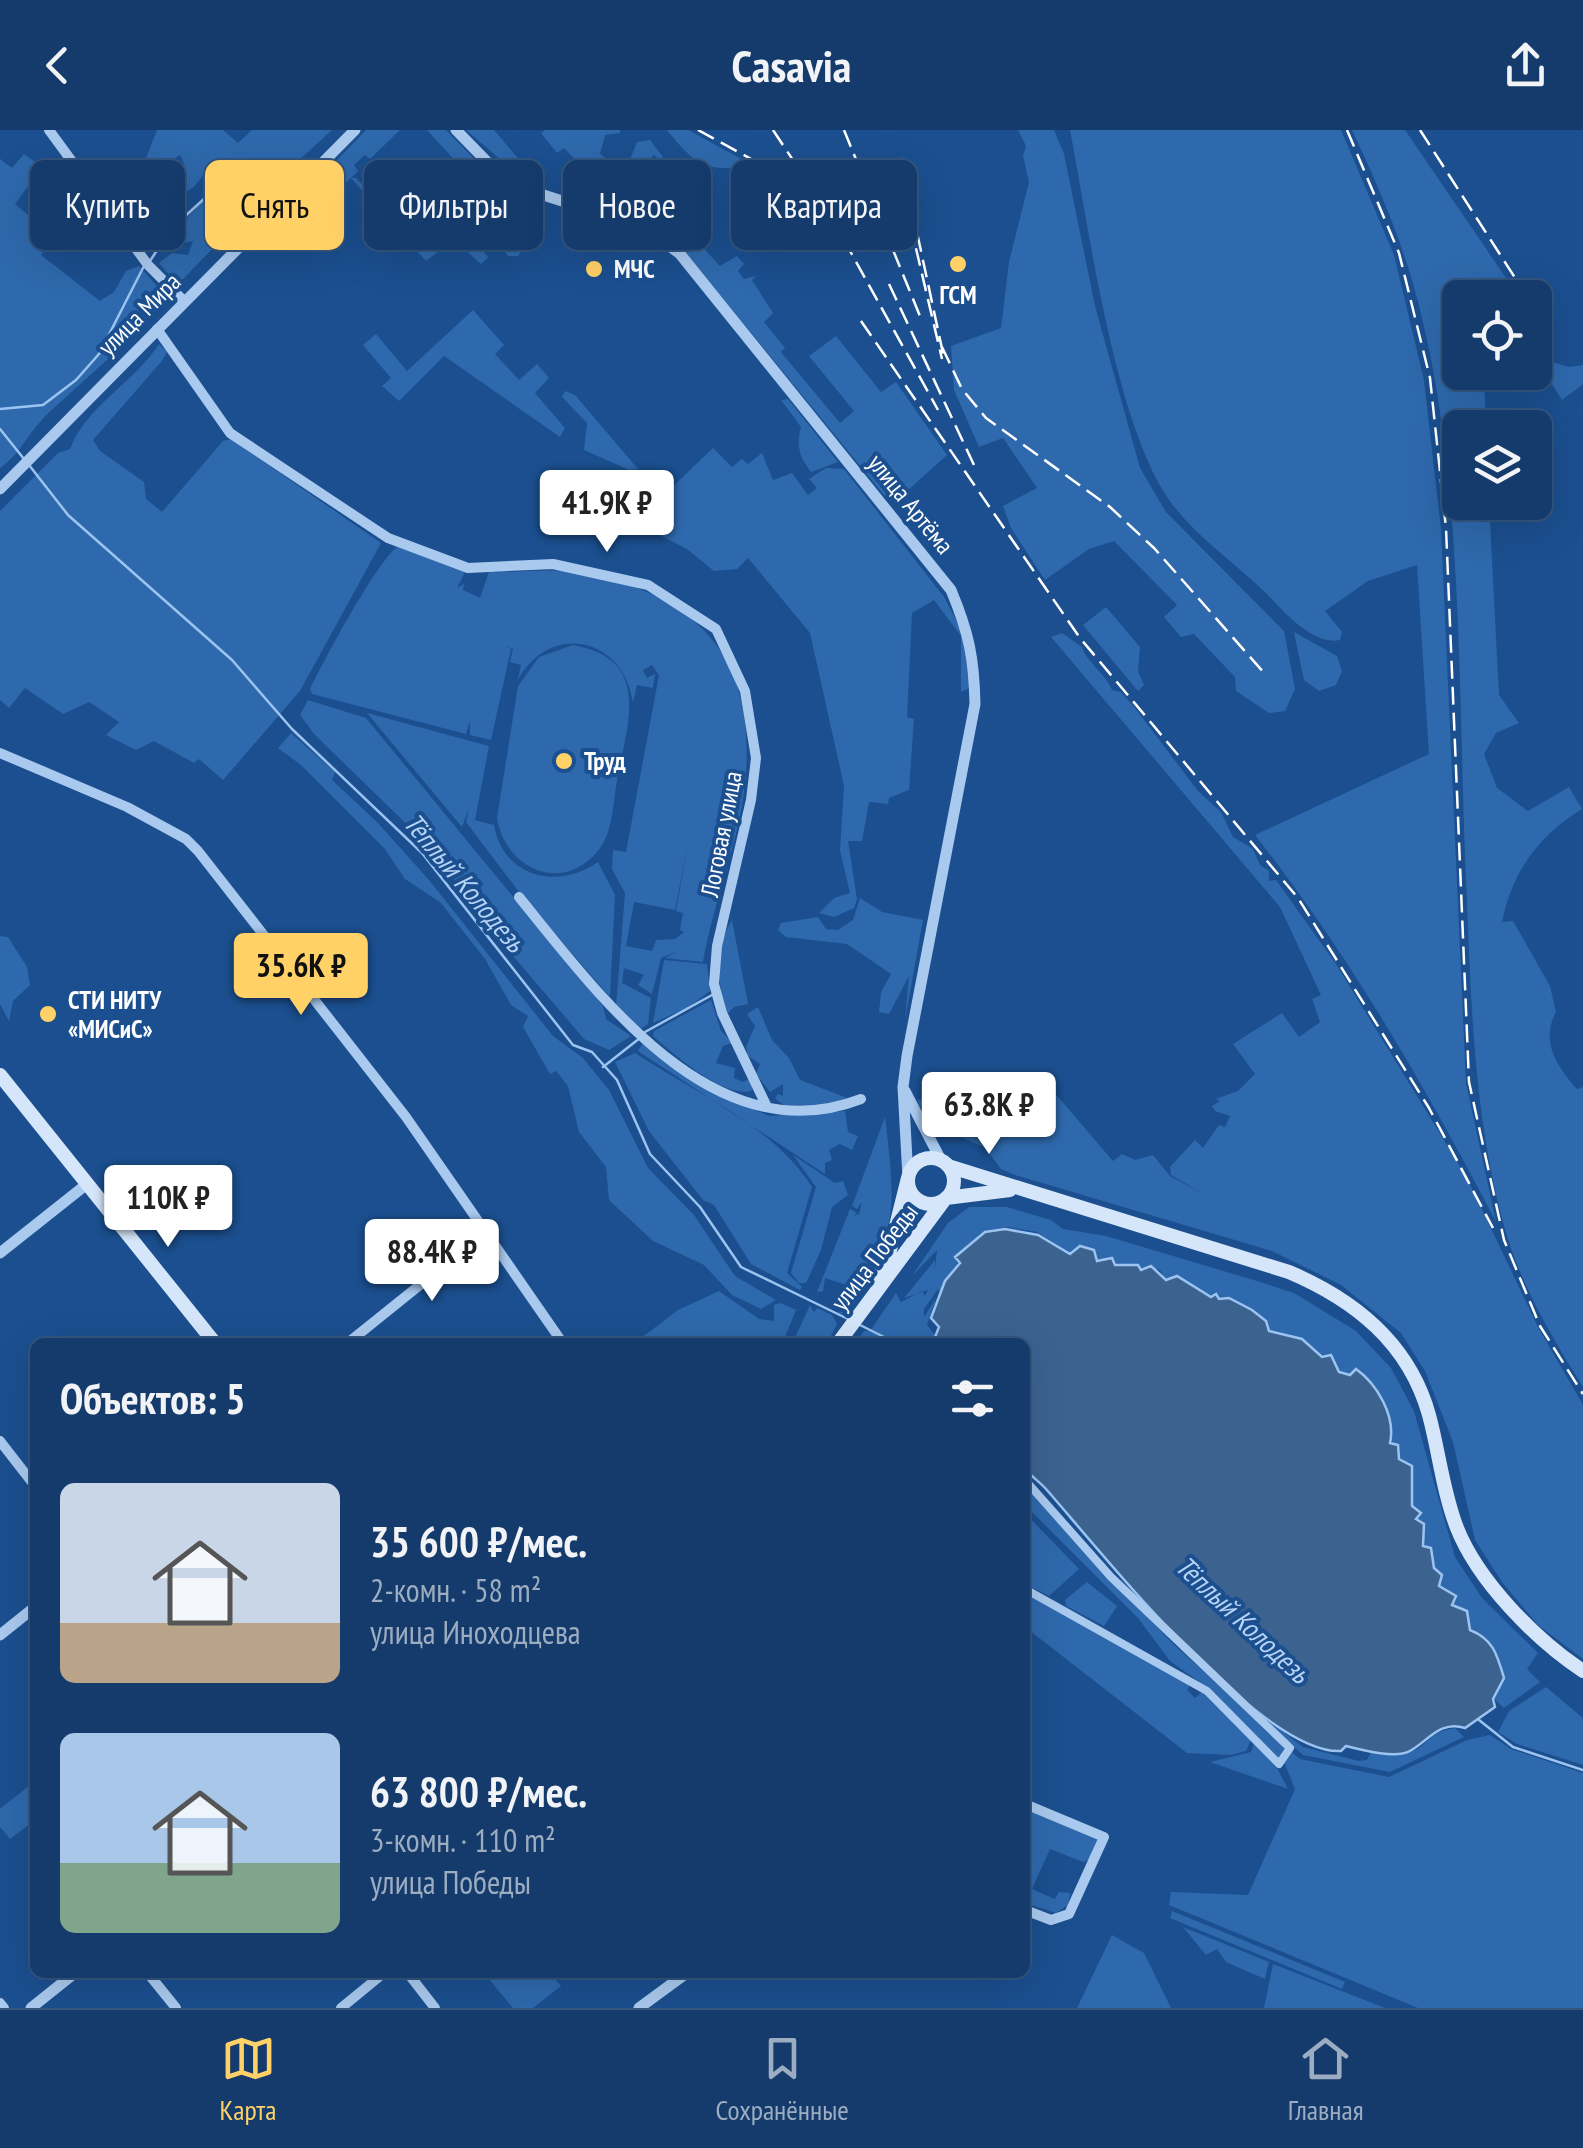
<!DOCTYPE html>
<html lang="ru">
<head>
<meta charset="utf-8">
<style>
	:root { --surface:#143b6b; --page:#1d4271; --text:#f1f3f6; --muted:#9dadc1; --line:#33557e; --accent:#ffd166 }
	body { margin:0; font-family:"PT Sans Narrow",sans-serif; background:var(--page); color:var(--text); height:100vh; display:flex; flex-direction:column; font-size:38px; white-space:nowrap }
	* { box-sizing:border-box; margin:0 }
	p { font-size:32px; color:var(--muted) }
	.icon { flex:none; width:55px; height:55px; fill:none; stroke:currentColor; stroke-width:2; stroke-linecap:round; stroke-linejoin:round }
	.map { position:relative; flex:1; overflow:hidden }
	.sheet { position:absolute; left:30px; top:1208px; width:1000px; height:640px; display:flex; flex-direction:column; background:var(--surface); border-radius:15px; box-shadow:0 10px 40px #0002,0 0 0 2px var(--line) }
	.sheet>* { flex:none }
	.top-card { position:absolute; left:30px; top:30px; width:1000px; height:90px; display:flex; gap:20px }
	.buttons { position:absolute; left:1442px; top:150px; display:grid; gap:20px }
	.buttons a { display:grid; place-items:center; width:110px; height:110px; border-radius:15px; background:var(--surface); box-shadow:0 10px 40px #0002,0 0 0 2px var(--line); font-size:50px }
	.price { position:absolute; translate:-50% -85px; padding:0 22px; border-radius:10px; background:#fff; color:#222; font-size:32px; line-height:65px; filter:drop-shadow(0 2px 5px #0008) }
	.price::after { content:''; position:absolute; left:50%; top:60px; width:30px; height:22px; margin-left:-15px; background:inherit; clip-path:polygon(0 0,100% 0,50% 100%) }
	.price.current { background:var(--accent); color:#111 }
	ul { padding:0; list-style:none }
	li { display:flex; align-items:center; gap:30px; height:250px; padding:0 30px }
	li span { display:grid; place-items:center; flex:none; width:280px; height:200px; border-radius:15px; color:#555 }
	li>.icon { margin-inline-start:auto }
	span .icon { width:120px; height:120px; fill:#fffc; stroke-width:1 }
	li b { font-size:42px }
	h2 { display:flex; justify-content:space-between; align-items:center; height:120px; padding:0 30px; font-size:42px }
	.pill { padding:0 35px; border-radius:15px; background:var(--surface); box-shadow:0 10px 40px #0002,0 0 0 2px var(--line); font-size:35px; line-height:90px }
	.pill.current { background:var(--accent); color:#111 }
	header { display:flex; justify-content:space-between; align-items:center; height:130px; padding:0 30px; background:var(--surface); font-size:45px; font-weight:600 }
	.tab-bar { display:flex; justify-content:space-around; align-items:center; height:140px; border-top:2px solid var(--line); background:var(--surface); font-size:28px; color:var(--muted) }
	.tab-bar a { display:grid; justify-items:center; gap:5px }
	.tab-bar .current { color:var(--accent) }
	.map>svg:first-child { display:block }
</style>
</head>
<body>
<header><svg class="icon" aria-label="back" viewBox="0 0 24 24"><path d="M15 5l-7 7 7 7"/></svg>Casavia<svg class="icon" aria-label="share" viewBox="0 0 24 24"><path d="M12 15V3M7 8l5-5 5 5M5 13v7h14v-7"/></svg></header>
<div class="map">
<svg width="1583" height="1878" viewBox="0 0 1583 1878">
	<rect width="100%" height="100%" fill="#1b4f8f"/>
	<!-- green -->
	<path fill="#2e69ad" fill-rule="evenodd" d="M157,0H223L238,13L252,0H332L286,42L265,38L233,51L217,44L222,36L214,31L194,57L168,73L180,57L177,45L184,34L180,25L158,39L146,28Z
		M366,0H400L370,29L365,25L354,35L358,41L351,48H356L420,114L447,93L461,95L488,127L481,134L454,110L426,131L351,48L300,93L293,76Z
		M427,0H446L490,45L539,77L542,91L518,126H508L498,111L511,92Z
		M466,0H494L539,53L522,48Z
		M545,0H620V3L605,5L600,24L607,29L572,51L567,44L578,33L564,18L557,23L541,3Z
		M667,0H688L756,37C705,39 701,42 667,0Z
		M1018,0H1054L1064,24L1095,176L1140,338L1166,382L1284,501L1295,559L1285,581L1269,583L1236,561L1235,547L1194,504L1181,507L1164,487L1177,475L1114,411L1089,419L1045,450L1011,398L1003,376L1037,358L1003,308L979,317L954,260L951,216L1001,198L1009,132L1029,52L1023,26L1026,16Z
		M1070,0H1341L1394,125L1424,250L1441,399L1466,953L1496,1092C1427,959 1348,823 1255,705L1429,624L1417,435L1368,451L1325,481L1342,502L1340,510C1313,516 1283,481 1266,463C1236,434 1198,408 1172,374C1115,297 1089,98 1070,0Z
		M1352,0H1405L1519,167L1460,168V242L1484,243L1486,297L1460,298V372L1489,373L1499,565L1519,593L1496,603L1484,624L1497,658L1528,681L1569,657L1582,679C1538,706 1512,742 1502,792L1513,791L1550,856L1556,882C1540,912 1557,936 1577,959L1583,957V1257C1554,1210 1525,1163 1508,1109C1473,993 1471,869 1466,749C1458,571 1464,356 1421,184C1406,120 1380,59 1352,0Z
		M650,10L663,27L660,30L654,25L635,44L720,136L737,126L744,134L738,141L744,149L756,146L752,150L773,183L764,192L785,218L781,222L840,293L854,281L809,226L836,206L881,262L896,252L947,325L896,371L888,370L686,123L626,80L619,57L637,12Z
		M24,24L42,37L15,74L53,106L41,125L100,171L114,162L126,141L139,136L158,157L159,166C143,206 72,258 41,291C26,307 19,325 0,338V29L12,38Z
		M267,42L281,49L182,150L171,147L159,133L172,123L188,125L193,111L173,115L164,111L205,69Z
		M473,180L504,215L495,224L519,250L537,234L549,248L535,263L565,298L560,307L444,226L399,271L382,256L391,248L363,215L376,204L407,241Z
		M159,214L167,222L161,232L93,310L100,321L144,352L146,369L162,382L223,311L231,309L381,413L300,561L223,650L199,629L194,633L154,611L136,620L106,605L119,592L89,572L63,584L25,558L9,578L0,570V381L58,323L70,319C86,276 135,252 159,214Z
		M1535,227L1569,237L1583,235V254L1562,270Z
		M565,261L575,265L638,339L629,340L584,320L587,293L562,267Z
		M788,269L838,332L811,342C799,327 796,315 801,297L781,270Z
		M713,318L732,337L742,329L748,334L762,323L773,350L792,343L808,365L817,358L809,349L826,338L844,339L944,467L968,513L970,558L961,562V506L934,470L912,483L907,587L914,589L909,660L889,668L888,674L869,672L862,711H848L857,769L854,778L834,787L819,783L834,768L850,763L840,720L844,656L810,503L748,428L737,439L714,441L687,419L642,396L651,381L635,385L634,373L648,360L666,363Z
		M399,416L466,440L457,458L464,454L463,460L480,468L489,442C516,443 546,438 573,442C700,461 761,531 744,662C736,719 713,775 703,832L665,828L678,821L661,828L652,864L638,855L644,845L624,838L622,853L651,868L648,894L639,900L616,876L625,763L612,739L613,720L626,722L659,545L652,535L643,540L647,548L655,544L653,558L637,555L633,573C624,507 550,491 518,550L521,535L510,532L513,519L506,516L511,519L491,610L470,605V591L466,604L312,564L310,559C322,534 380,425 399,416ZM688,713L676,781L683,783L680,800L684,802L675,809L656,810L652,821L626,816L634,772L675,780Z
		M1106,477L1140,517L1138,541L1144,555L1138,561L1083,495Z
		M1294,502L1337,526L1342,541L1336,555L1319,561L1304,550Z
		M1062,503L1082,517C1085,530 1106,544 1112,560L1121,562L1135,578L1198,661L1221,682L1233,707L1253,719L1260,735L1269,741V751L1276,750L1336,834L1466,1046L1538,1197L1583,1275V1529L1538,1495L1502,1452L1475,1410L1453,1312L1425,1241L1401,1203L1341,1155L1272,1121L1015,1045L1001,1039L989,1023L1023,975L1030,980L1054,962L1113,1031L1122,1024L1135,1030L1153,1025L1170,1046L1202,1063L1171,1045L1170,1037L1195,1010L1203,1018L1219,995L1225,997L1230,986L1215,981L1212,976L1220,971L1216,969L1238,961L1255,944L1233,914L1282,883L1299,907L1320,892L1312,869L1321,865L1280,777L1051,507Z
		M573,515C652,529 628,592 617,650C613,673 613,704 597,722C560,765 505,737 497,688L518,556L539,527Z
		M308,570L366,588L603,876L606,889L631,906L609,920L584,909L496,806L427,714L315,605L300,585Z
		M367,583L489,616L475,690L494,695C503,748 559,760 598,732L615,765L610,867L522,766L466,692L469,678L462,697Z
		M291,603L335,642L332,650L377,692L429,750L553,906L583,928L609,960L648,1038L694,1085L735,1146L776,1170L761,1179L732,1165L704,1135L653,1111L609,1070L606,1037L579,1002L568,956L556,941L550,944L523,897L528,886L511,875L485,829L441,773L405,749L385,719L301,635L278,618Z
		M860,768L882,782L923,790L905,890L909,846L889,884L879,882L881,862L891,844L847,814L786,807L778,800L781,793L818,787L826,799L838,800L853,790Z
		M732,790L748,874L734,877L727,884C717,861 716,813 732,790Z
		M0,806L8,807L27,837L30,855L13,871L9,891L0,874Z
		M664,830L707,834L710,861L687,878L653,893Z
		M711,870L721,901L733,913L723,916L716,933L735,938L734,948L743,952L750,948L754,955L751,961C722,968 674,924 653,906L654,901Z
		M758,877L772,910L789,928L800,950L850,969C827,973 793,988 775,968L778,964L783,966V954L770,962L756,944L760,934L748,926L746,917L755,896L747,884Z
		M642,914L704,957L769,986L845,981L848,1002L858,1006L852,1020L840,1014L829,1020L832,1030L825,1033V1044L638,921Z
		M635,923C694,962 775,997 812,1057L787,1143L802,1157L800,1160L751,1134L714,1075L703,1070L649,1001L615,932Z
		M918,969L989,993L1000,1001L988,1019L956,1005L918,975Z
		M885,987C897,1087 897,1098 846,1186L838,1182L844,1180L849,1156L825,1148L823,1161L817,1162L850,1079L857,1083L853,1086L859,1084L862,1072L857,1079L852,1076Z
		M793,1025L835,1053L843,1051L848,1065L832,1077L821,1120L806,1153H799L791,1143L816,1057Z
		M969,1077H1007L1051,1090L1063,1099L1106,1106L1257,1151L1294,1163L1356,1201L1391,1238L1414,1281L1455,1427L1482,1468L1538,1523L1527,1539L1540,1552L1504,1578L1494,1569L1505,1548C1499,1524 1494,1508 1471,1499L1467,1481L1452,1475L1456,1466L1439,1457L1412,1376V1336C1369,1314 1412,1266 1338,1242L1335,1233L1318,1226L1302,1209L1270,1202L1266,1190C1237,1174 1205,1166 1177,1146L1166,1150L1160,1140L1097,1131L1094,1120L1080,1117L1071,1124L1037,1102L1007,1097L984,1101L955,1126L958,1137L945,1150L941,1164L938,1159L924,1179V1187L936,1168L927,1195L935,1205L932,1212H856L864,1201H870L896,1163L901,1172L922,1161L925,1166L928,1160L904,1168L935,1130V1139L937,1120L912,1146L948,1093Z
		M719,1161L759,1189L774,1191V1175L781,1173L796,1180L783,1212H636L678,1180Z
		M810,1175L814,1182L817,1178L832,1185L837,1194L828,1212H793Z
		M1025,1353L1171,1512L1286,1616L1278,1629L1208,1558L1170,1531L1138,1488L1025,1375Z
		M1025,1383L1079,1439L1049,1466L1025,1454Z
		M1087,1452L1117,1476L1104,1496L1066,1476L1065,1470Z
		M1025,1462L1191,1554L1187,1560L1195,1568L1203,1561L1251,1610L1246,1621L1230,1625L1187,1623L1025,1497Z
		M1546,1557L1583,1588V1635L1517,1614L1498,1602L1509,1581Z
		M1270,1592L1303,1617L1359,1631L1367,1630L1371,1622C1433,1632 1414,1605 1455,1598L1464,1607L1390,1642L1303,1625L1270,1597Z
		M1490,1605L1511,1619L1583,1643V1878H1418L1169,1775L1171,1762L1248,1765L1295,1659L1284,1632L1292,1622L1300,1629L1389,1647L1467,1610Z
		M1254,1613L1277,1638L1288,1659L1210,1632L1251,1622Z
		M35,1651V1690L10,1709L0,1697V1679Z
		M1025,1677L1097,1709L1089,1730L1083,1732L1050,1719L1032,1759L1055,1769L1059,1762L1070,1763L1068,1775L1056,1783L1025,1773Z
		M1172,1781L1345,1852L1342,1859L1170,1788Z
		M1183,1797L1269,1832L1265,1849L1226,1832L1217,1819L1206,1825Z
		M1112,1805L1144,1823L1171,1878H1077Z
		M1273,1834L1385,1878H1264Z
		M484,1843H550L561,1856L533,1878H513Z"/>
	<!-- water -->
	<path fill="#3c6290" stroke="#9cc4f0" stroke-width="2.5" d="M1005,1099L1038,1105L1070,1124L1080,1116L1094,1120L1097,1131L1112,1128L1115,1135H1138L1141,1140L1151,1136L1166,1150L1177,1146L1211,1167L1216,1164L1219,1169L1229,1168L1252,1180L1266,1191L1269,1201L1302,1209L1322,1227L1331,1225L1339,1242L1350,1245L1356,1239C1377,1254 1396,1286 1390,1313L1398,1315L1399,1329L1412,1336V1376L1421,1383L1416,1389L1424,1394L1423,1416L1431,1418L1434,1438L1442,1445L1439,1456L1456,1466L1452,1475L1467,1481L1470,1500C1493,1509 1497,1524 1504,1548L1493,1569L1495,1577L1465,1598C1440,1590 1428,1611 1410,1621C1396,1629 1362,1620 1346,1616L1341,1621C1261,1625 1099,1419 1046,1359C1039,1351 1031,1347 1025,1338V1212H933L939,1197L931,1188L945,1151L960,1133L955,1127L985,1102Z"/>
	<g fill="none" stroke-linecap="round" stroke-linejoin="round">
		<!-- stream -->
		<path stroke="#9cc4f0" stroke-width="2.5" d="M150,131L171,99L205,68L269,40
			M0,279L43,275L76,250L99,224L144,136
			M0,299L24,329
			M29,335L68,385L232,530L292,599L422,723L573,915L592,922L617,950L650,1024L700,1077L741,1137L848,1189
			M645,902L712,865
			M603,937L640,908
			M860,1195L894,1212
			M1479,1590L1513,1617L1583,1640"/>
		<!-- pedestrian -->
		<path stroke="#a9c9ee" stroke-width="8" d="M1025,1350L1111,1447L1290,1618L1279,1634L1207,1561L1025,1459"/>
		<!-- minor -->
		<path stroke="#a9c9ee" stroke-width="10" d="M49,0L148,135L184,171
			M157,199L230,303L388,408L468,438L553,434L648,455L716,499L745,561L756,628L751,670L717,816L714,854L722,883L767,977
			M0,623L127,677L186,709L198,721L406,987L562,1212
			M519,767C599,865 714,1026 861,969
			M349,1212L487,1101
			M0,1311L35,1356
			M1025,1674L1104,1707L1069,1784L1051,1790L1025,1780
			M147,1842L176,1878
			M407,1842L435,1878
			M0,1873L4,1878
			M341,1878L385,1842"/>
		<!-- tertiary -->
		<path stroke="#a9c9ee" stroke-width="11" d="M456,0L498,43L531,61L646,98L680,124L951,460C969,503 974,528 975,574L907,926L903,957L908,1048
			M0,359L355,0
			M905,961L942,1032
			M0,1123L87,1054
			M0,1505L35,1477
			M31,1878L76,1842
			M639,1878L688,1842"/>
		<!-- secondary -->
		<path stroke="#d6e6fa" stroke-width="14" d="M0,945L214,1212
			M908 1051a23 23 0 1 1 46 0a23 23 0 1 1-46 0Z
			M948,1036L1289,1142C1355,1170 1409,1213 1429,1285C1439,1322 1443,1362 1457,1398C1478,1451 1535,1509 1583,1541
			M946,1068L1010,1060
			M878,1148L889,1124L908,1048
			M839,1212L945,1069"/>
		<!-- rail -->
		<path stroke="#fff" stroke-width="2.5" stroke-dasharray="18 8" stroke-linecap="butt" d="M698,0L753,30L815,76
			M773,0L834,92L938,280
			M844,0L922,191
			M1347,0L1399,123L1430,248L1446,398L1469,952L1504,1110L1540,1196L1583,1264
			M1420,0L1528,168
			M901,28L944,228
			M910,93L942,229
			M889,154L974,335
			M1535,179L1544,193
			M861,191L1080,508L1298,768L1429,978L1493,1098
			M942,217L962,259L986,288L1110,377L1154,418L1266,545"/>
	</g>
	<!-- markers -->
	<g fill="#ffd166" stroke="#1b4f8f" stroke-width="4">
		<circle cx="958" cy="134" r="10"/>
		<circle cx="594" cy="139" r="10"/>
		<circle cx="564" cy="631" r="10"/>
		<circle cx="48" cy="884" r="10"/>
	</g>
	<g text-anchor="middle" dominant-baseline="central" stroke-width="8" stroke-linejoin="round" paint-order="stroke">
		<!-- poi labels -->
		<g font-size="25" font-weight="bold" fill="#fff" stroke="#1b4f8f" text-anchor="start">
			<text x="614" y="139">МЧС</text>
			<text x="958" y="165" text-anchor="middle">ГСМ</text>
			<text x="584" y="631">Труд</text>
			<text x="68" y="870">СТИ НИТУ<tspan x="68" dy="29">«МИСиС»</tspan></text>
		</g>
		<!-- street labels -->
		<g font-size="25" fill="#fff" stroke="#1b4f8f">
			<text transform="translate(139 184) rotate(-45)">улица Мира</text>
			<text transform="translate(911 374) rotate(51)">улица Артёма</text>
			<text transform="translate(721 704) rotate(-79)">Логовая улица</text>
			<text transform="translate(874 1127) rotate(-53)">улица Победы</text>
		</g>
		<!-- water labels -->
		<g font-size="28" font-style="italic" fill="#b5d3f5" stroke="#1b4f8f">
			<text transform="translate(465 752) rotate(50)">Тёплый Колодезь</text>
			<text transform="translate(1243 1489) rotate(43)">Тёплый Колодезь</text>
		</g>
	</g>
</svg>
<div class="buttons">
<a><svg class="icon" aria-label="locate" viewBox="0 0 24 24"><circle cx="12" cy="12" r="6"/><path d="M12 2v4M12 18v4M2 12h4M18 12h4"/></svg></a>
<a><svg class="icon" aria-label="layers" viewBox="0 0 24 24"><path d="M12 4l9 5-9 5-9-5zM3 14l9 5 9-5"/></svg></a>
</div>
<b class="price" style="left:607px;top:425px">41.9K ₽</b>
<b class="price current" style="left:301px;top:888px">35.6K ₽</b>
<b class="price" style="left:989px;top:1027px">63.8K ₽</b>
<b class="price" style="left:168px;top:1120px">110K ₽</b>
<b class="price" style="left:432px;top:1174px">88.4K ₽</b>
<div class="top-card">
<a class="pill">Купить</a>
<a class="pill current">Снять</a>
<a class="pill">Фильтры</a>
<a class="pill">Новое</a>
<a class="pill">Квартира</a>
</div>
<section class="sheet">
<h2>Объектов: 5<svg class="icon" aria-label="filters" viewBox="0 0 24 24"><path d="M4 7h16M4 17h16"/><circle cx="9" cy="7" r="2"/><circle cx="15" cy="17" r="2"/></svg></h2>
<ul>
<li><span style="background:linear-gradient(#c9d6e8 70%,#b9a48a 0)"><svg class="icon" aria-label="home" viewBox="0 0 24 24"><path d="M3 11l9-7 9 7M6 9v11h12V9"/></svg></span><div><b>35 600 ₽/мес.</b><p>2-комн. · 58 m²</p><p>улица Иноходцева</p></div></li>
<li><span style="background:linear-gradient(#a9c7e8 65%,#7fa58c 0)"><svg class="icon" aria-label="home" viewBox="0 0 24 24"><path d="M3 11l9-7 9 7M6 9v11h12V9"/></svg></span><div><b>63 800 ₽/мес.</b><p>3-комн. · 110 m²</p><p>улица Победы</p></div></li>
</ul>
</section>
</div>
<nav class="tab-bar">
<a class="current"><svg class="icon" aria-label="map" viewBox="0 0 24 24"><path d="M3 6l6-2 6 2 6-2v14l-6 2-6-2-6 2zM9 4v14M15 6v14"/></svg>Карта</a>
<a><svg class="icon" aria-label="saved" viewBox="0 0 24 24"><path d="M7 4h10v16l-5-4-5 4z"/></svg>Сохранённые</a>
<a><svg class="icon" aria-label="home" viewBox="0 0 24 24"><path d="M3 11l9-7 9 7M6 9v11h12V9"/></svg>Главная</a>
</nav>
</body>
</html>
